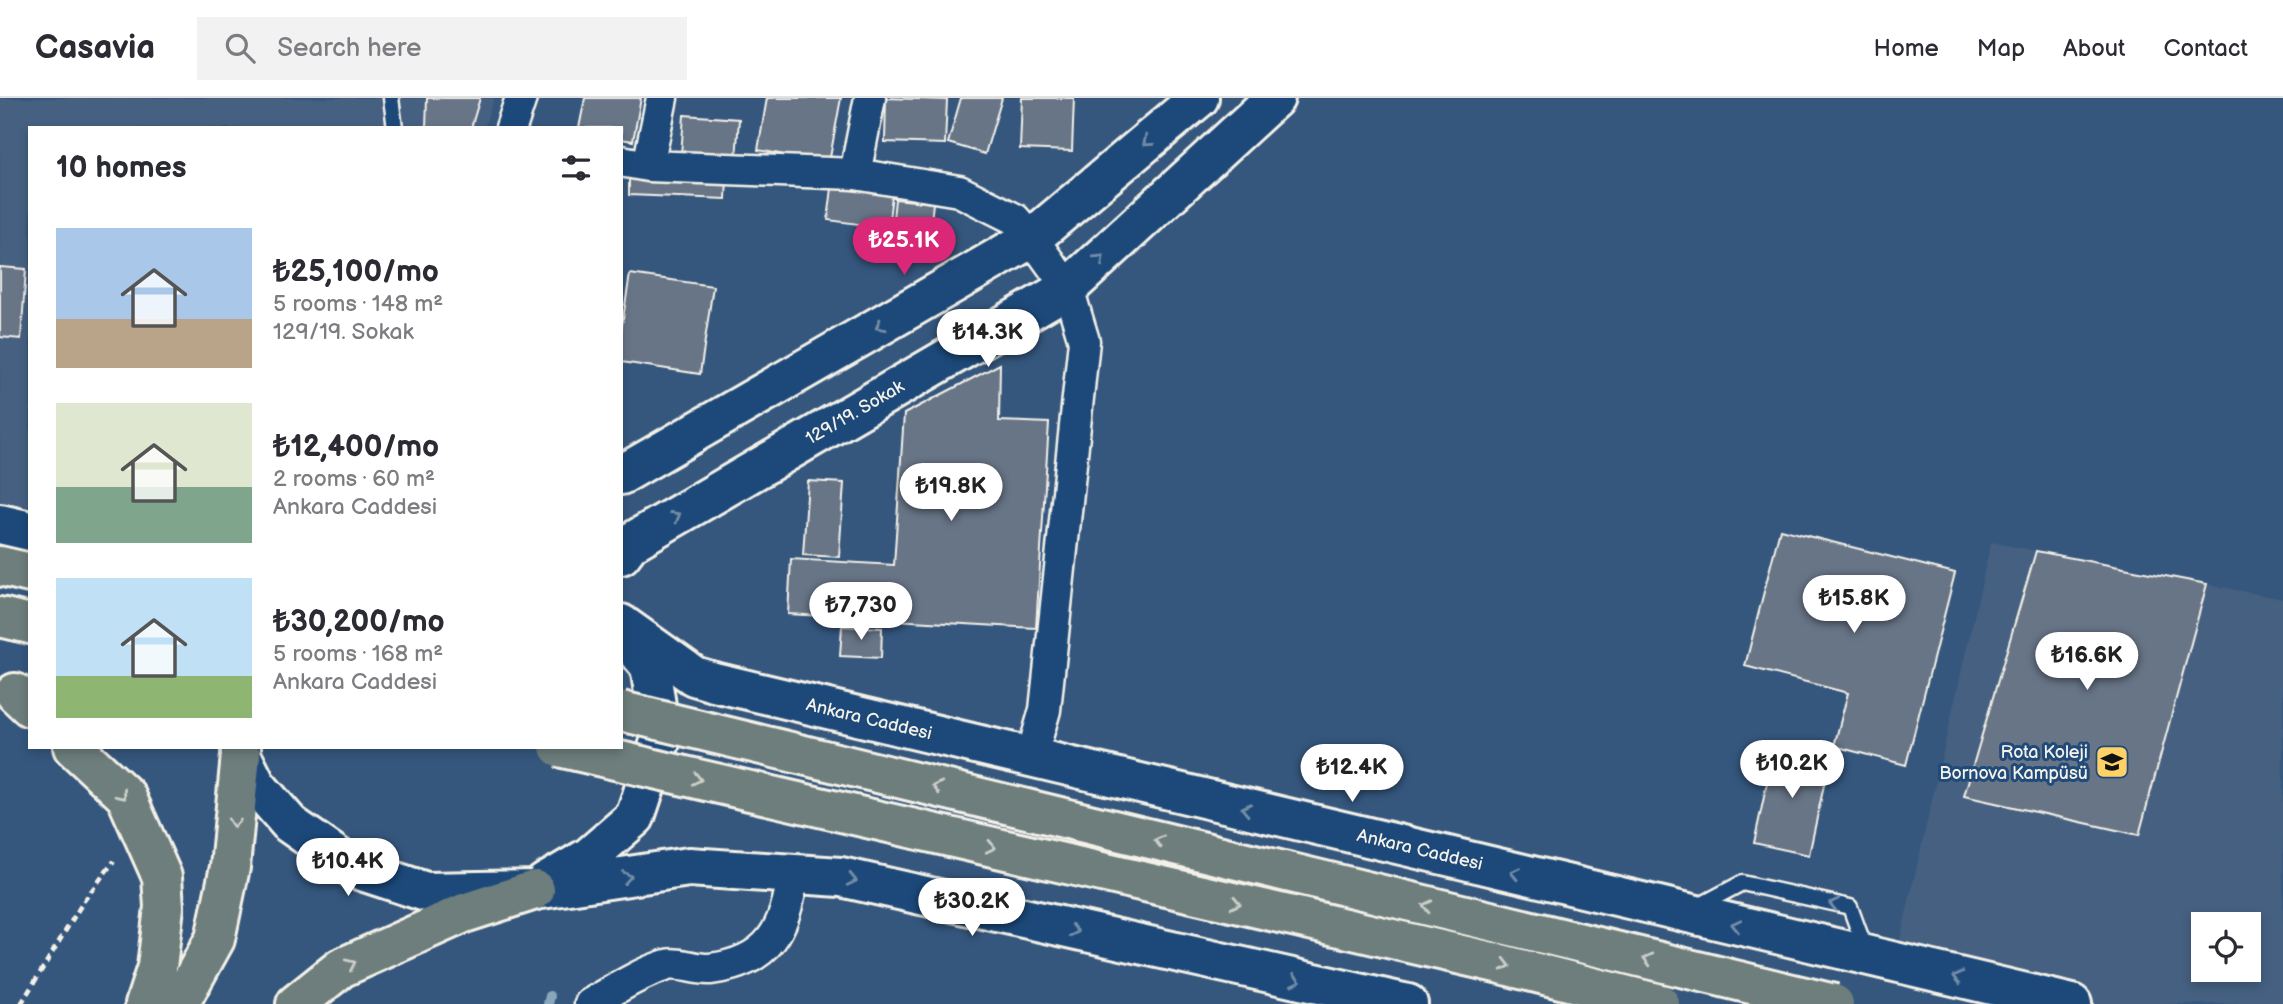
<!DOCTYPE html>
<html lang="en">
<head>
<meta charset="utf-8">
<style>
	:root { --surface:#fff; --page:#f2f2f3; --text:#2b2b33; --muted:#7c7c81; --line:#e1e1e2; --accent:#db2777 }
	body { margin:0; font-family:"Balsamiq Sans",sans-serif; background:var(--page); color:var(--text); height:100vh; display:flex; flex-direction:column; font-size:26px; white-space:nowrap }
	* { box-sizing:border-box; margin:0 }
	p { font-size:23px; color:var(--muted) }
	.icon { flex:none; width:38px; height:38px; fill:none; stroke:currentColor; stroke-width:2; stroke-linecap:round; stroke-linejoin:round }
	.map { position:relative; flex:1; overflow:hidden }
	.details { position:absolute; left:28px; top:28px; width:595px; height:623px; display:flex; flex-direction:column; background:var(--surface); border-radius:0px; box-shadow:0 4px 10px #0003 }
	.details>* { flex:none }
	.tools { position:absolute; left:2191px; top:814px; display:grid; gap:14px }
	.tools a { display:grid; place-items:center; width:70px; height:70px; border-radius:0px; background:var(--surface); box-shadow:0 4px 10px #0003; font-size:35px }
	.price { position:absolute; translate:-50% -60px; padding:0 16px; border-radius:24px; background:#fff; color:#222; font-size:23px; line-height:46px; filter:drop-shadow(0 2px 4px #0008) }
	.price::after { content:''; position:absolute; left:50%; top:42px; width:21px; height:16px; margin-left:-10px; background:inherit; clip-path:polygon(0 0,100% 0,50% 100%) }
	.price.current { background:var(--accent); color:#fff }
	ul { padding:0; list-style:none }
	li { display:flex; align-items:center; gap:21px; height:175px; padding:0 28px }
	li span { display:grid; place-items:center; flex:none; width:196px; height:140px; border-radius:0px; color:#555 }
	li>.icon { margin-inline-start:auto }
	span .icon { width:84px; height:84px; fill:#fffc; stroke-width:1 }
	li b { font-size:30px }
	h2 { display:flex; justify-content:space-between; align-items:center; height:84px; padding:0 28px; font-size:30px }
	header { display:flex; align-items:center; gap:42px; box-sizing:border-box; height:98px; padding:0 35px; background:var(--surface); border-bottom:2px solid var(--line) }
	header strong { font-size:33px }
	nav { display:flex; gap:38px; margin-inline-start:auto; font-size:24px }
	.search { width:490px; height:63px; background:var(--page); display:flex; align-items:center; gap:18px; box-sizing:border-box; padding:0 24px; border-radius:0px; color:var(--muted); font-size:26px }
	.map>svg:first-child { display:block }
</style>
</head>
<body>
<header>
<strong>Casavia</strong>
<div class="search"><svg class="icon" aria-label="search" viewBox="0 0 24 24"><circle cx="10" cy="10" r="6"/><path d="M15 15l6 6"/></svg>Search here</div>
<nav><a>Home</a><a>Map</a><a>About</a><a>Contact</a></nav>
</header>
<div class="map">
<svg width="2283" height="906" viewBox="0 0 2283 906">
	<rect width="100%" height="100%" fill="#35577e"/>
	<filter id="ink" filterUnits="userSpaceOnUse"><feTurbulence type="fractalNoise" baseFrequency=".0143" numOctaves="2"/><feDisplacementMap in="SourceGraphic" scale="14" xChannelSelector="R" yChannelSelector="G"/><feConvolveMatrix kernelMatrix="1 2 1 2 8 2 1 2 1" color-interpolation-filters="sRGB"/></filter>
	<g filter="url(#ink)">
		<!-- built -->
		<path fill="#446081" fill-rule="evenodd" d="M0,0H494L484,30H30V408L0,411Z
			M1991,444L2283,501V906H2072L1895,864ZM2203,826H2249V872H2203Z"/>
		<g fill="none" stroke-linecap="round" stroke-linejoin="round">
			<!-- stream -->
			<path stroke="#89a7bc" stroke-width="10" d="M548,906L550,898"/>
		</g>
		<!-- building -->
		<path fill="#687587" stroke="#f4f1e8" stroke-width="2" d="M427,0H480L471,30H426Z
			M585,0H641L633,43L621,41V30H579Z
			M767,0H841L829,65L758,52Z
			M886,0L947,2L945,46L885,44Z
			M961,0H1002L985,56L948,45Z
			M1022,0H1074L1072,53L1020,51Z
			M684,17L739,21L736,61L681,57Z
			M629,77L727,80L726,101L629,97Z
			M832,90L892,97L888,130L828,122Z
			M895,101L933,105L930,133L892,130Z
			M0,169L26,171L21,241L0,239Z
			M630,176L713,188L700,276L621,264V233Z
			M1000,266L999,323L1049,325L1036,530L788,516L791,461L894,467L904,316Z
			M808,383L844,385L839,459L803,457Z
			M1780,431L1955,475L1906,667L1834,648L1848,595L1745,568Z
			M2036,453L2207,486L2139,737L1964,698Z
			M842,528L882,530L881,560L840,558Z
			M1775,648L1830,659L1809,757L1754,745Z"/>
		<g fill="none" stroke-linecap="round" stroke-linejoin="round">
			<defs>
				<path id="lane" d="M391,0L395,30
					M1695,810L1742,785L1850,809L1866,853"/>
				<path id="street" d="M511,30L521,0
					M621,63L648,68L855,76L959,93L1015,121L1032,140L1068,190L1084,243L1045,612L1031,660
					M648,68L662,0
					M855,76L870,0
					M590,906C614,892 640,875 667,867C680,864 696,872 710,871C770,864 786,830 793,776"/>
				<g id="secondary">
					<path d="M621,377L1032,140L1199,0"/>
					<path d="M0,426L30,433"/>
					<path id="s1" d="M621,457L630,445L1068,190L1275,0"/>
					<path id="s2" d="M621,526L694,578L714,584L2072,906"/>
					<path d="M241,649V657L256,687L290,726L353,770L426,794L535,792L689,769L841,779L1408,906"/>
					<path d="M545,785L589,759L635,719L661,641L650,568L625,538"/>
				</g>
				<path id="highway" d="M0,468L30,475
					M0,519L30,526
					M15,595L30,609
					M73,649L126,698L162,779L164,809L157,869L145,906
					M179,906L215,841L230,769L241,657
					M296,906L341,870L464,815L535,792"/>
			</defs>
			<!-- lane casing -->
			<use href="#lane" stroke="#f4f1e8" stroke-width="19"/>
			<!-- street casing -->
			<use href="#street" stroke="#f4f1e8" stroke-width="35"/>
			<!-- secondary casing -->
			<use href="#secondary" stroke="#f4f1e8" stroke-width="44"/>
			<!-- highway casing -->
			<use href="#highway" stroke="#f4f1e8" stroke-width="44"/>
			<!-- path -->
			<path stroke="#f4f1e8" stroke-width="4.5" stroke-dasharray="7 5" stroke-linecap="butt" d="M21,906L83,804L114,763"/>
			<!-- lane -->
			<use href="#lane" stroke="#1f4a7a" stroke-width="14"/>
			<!-- street -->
			<use href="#street" stroke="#1f4a7a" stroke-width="30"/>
			<!-- secondary -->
			<use href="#secondary" stroke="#1f4a7a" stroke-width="38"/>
			<!-- highway -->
			<use href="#highway" stroke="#6d7e7c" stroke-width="38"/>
			<defs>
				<path id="highway-bridge" d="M621,613L1834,906
					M559,649L1501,866L1660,906"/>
			</defs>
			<!-- highway-bridge casing -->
			<use href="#highway-bridge" stroke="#f4f1e8" stroke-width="44" stroke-linecap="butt"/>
			<!-- highway-bridge -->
			<use href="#highway-bridge" stroke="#6d7e7c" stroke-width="38"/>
		</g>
		<!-- one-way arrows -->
		<defs><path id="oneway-chevron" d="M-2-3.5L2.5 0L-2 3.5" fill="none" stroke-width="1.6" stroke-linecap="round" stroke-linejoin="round" transform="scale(1.75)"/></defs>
		<g stroke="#748da6">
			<use href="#oneway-chevron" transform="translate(1147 44) rotate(140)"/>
			<use href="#oneway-chevron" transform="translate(1100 161) rotate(-43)"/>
			<use href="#oneway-chevron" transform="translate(880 228) rotate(150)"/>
			<use href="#oneway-chevron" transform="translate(676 418) rotate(-30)"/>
			<use href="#oneway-chevron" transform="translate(1246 711) rotate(-167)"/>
			<use href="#oneway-chevron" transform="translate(1515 775) rotate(-167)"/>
			<use href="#oneway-chevron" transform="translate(627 779) rotate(-10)"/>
			<use href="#oneway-chevron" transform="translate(852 782) rotate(13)"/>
			<use href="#oneway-chevron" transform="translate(1834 806) rotate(-167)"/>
			<use href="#oneway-chevron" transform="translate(1736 827) rotate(-167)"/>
			<use href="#oneway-chevron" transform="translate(1074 833) rotate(13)"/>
			<use href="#oneway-chevron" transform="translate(1958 879) rotate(-167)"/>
			<use href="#oneway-chevron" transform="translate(1296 882) rotate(12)"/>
		</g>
		<g stroke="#cccec8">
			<use href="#oneway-chevron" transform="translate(697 681) rotate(13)"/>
			<use href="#oneway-chevron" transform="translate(937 689) rotate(-166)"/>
			<use href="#oneway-chevron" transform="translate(122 697) rotate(50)"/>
			<use href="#oneway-chevron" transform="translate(234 725) rotate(95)"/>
			<use href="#oneway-chevron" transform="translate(1159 743) rotate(-166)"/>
			<use href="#oneway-chevron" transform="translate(991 749) rotate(13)"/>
			<use href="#oneway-chevron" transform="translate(1236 805) rotate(13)"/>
			<use href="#oneway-chevron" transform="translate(1427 808) rotate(-166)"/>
			<use href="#oneway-chevron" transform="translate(1648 861) rotate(-166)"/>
			<use href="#oneway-chevron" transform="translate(351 866) rotate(-25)"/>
			<use href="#oneway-chevron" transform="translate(1506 867) rotate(14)"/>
		</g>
	</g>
	<!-- icons -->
	<defs>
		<symbol id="school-square" viewBox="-11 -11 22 22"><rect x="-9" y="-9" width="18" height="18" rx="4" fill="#ffd166" stroke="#1f4a7a"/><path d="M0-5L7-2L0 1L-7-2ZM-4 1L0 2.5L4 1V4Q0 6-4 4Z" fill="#111"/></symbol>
	</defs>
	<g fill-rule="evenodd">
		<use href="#school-square" x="2093" y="645" width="38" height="38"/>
	</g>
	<g text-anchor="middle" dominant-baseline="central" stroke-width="6" stroke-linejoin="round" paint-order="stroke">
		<!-- street labels -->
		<g font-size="18" fill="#f4f1e8" stroke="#1f4a7a">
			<text stroke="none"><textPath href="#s1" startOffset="275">129/19. Sokak</textPath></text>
			<text stroke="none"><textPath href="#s2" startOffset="270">Ankara Caddesi</textPath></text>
			<text stroke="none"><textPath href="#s2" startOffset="836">Ankara Caddesi</textPath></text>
		</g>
		<!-- poi labels -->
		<g font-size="18" fill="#f4f1e8" stroke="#1f4a7a" text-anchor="end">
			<text x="2088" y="654">Rota Koleji<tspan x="2088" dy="21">Bornova Kampüsü</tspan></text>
		</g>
	</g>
</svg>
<div class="tools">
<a><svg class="icon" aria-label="locate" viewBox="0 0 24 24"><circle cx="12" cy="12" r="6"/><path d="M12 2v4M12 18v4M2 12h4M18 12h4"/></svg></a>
</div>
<b class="price current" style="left:904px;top:179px">₺25.1K</b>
<b class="price" style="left:988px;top:271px">₺14.3K</b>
<b class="price" style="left:951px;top:425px">₺19.8K</b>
<b class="price" style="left:1854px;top:537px">₺15.8K</b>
<b class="price" style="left:861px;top:544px">₺7,730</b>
<b class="price" style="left:2087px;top:594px">₺16.6K</b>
<b class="price" style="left:1792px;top:702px">₺10.2K</b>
<b class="price" style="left:1352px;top:706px">₺12.4K</b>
<b class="price" style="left:348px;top:800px">₺10.4K</b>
<b class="price" style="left:972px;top:840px">₺30.2K</b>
<section class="details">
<h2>10 homes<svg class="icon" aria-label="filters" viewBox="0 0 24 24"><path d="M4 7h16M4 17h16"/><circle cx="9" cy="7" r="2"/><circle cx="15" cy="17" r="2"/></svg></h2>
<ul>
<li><span style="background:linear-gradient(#a9c7e8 65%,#b9a48a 0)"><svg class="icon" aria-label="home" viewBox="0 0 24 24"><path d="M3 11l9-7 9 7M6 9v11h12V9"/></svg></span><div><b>₺25,100/mo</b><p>5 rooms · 148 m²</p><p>129/19. Sokak</p></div></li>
<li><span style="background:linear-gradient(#dfe7d0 60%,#7fa58c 0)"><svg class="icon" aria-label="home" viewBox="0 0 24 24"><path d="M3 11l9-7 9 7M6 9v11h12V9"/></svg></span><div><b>₺12,400/mo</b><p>2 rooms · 60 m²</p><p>Ankara Caddesi</p></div></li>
<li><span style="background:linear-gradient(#bfe0f5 70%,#8fb573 0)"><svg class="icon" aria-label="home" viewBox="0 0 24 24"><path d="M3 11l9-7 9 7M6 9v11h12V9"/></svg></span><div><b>₺30,200/mo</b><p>5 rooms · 168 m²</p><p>Ankara Caddesi</p></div></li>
</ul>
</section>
</div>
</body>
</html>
